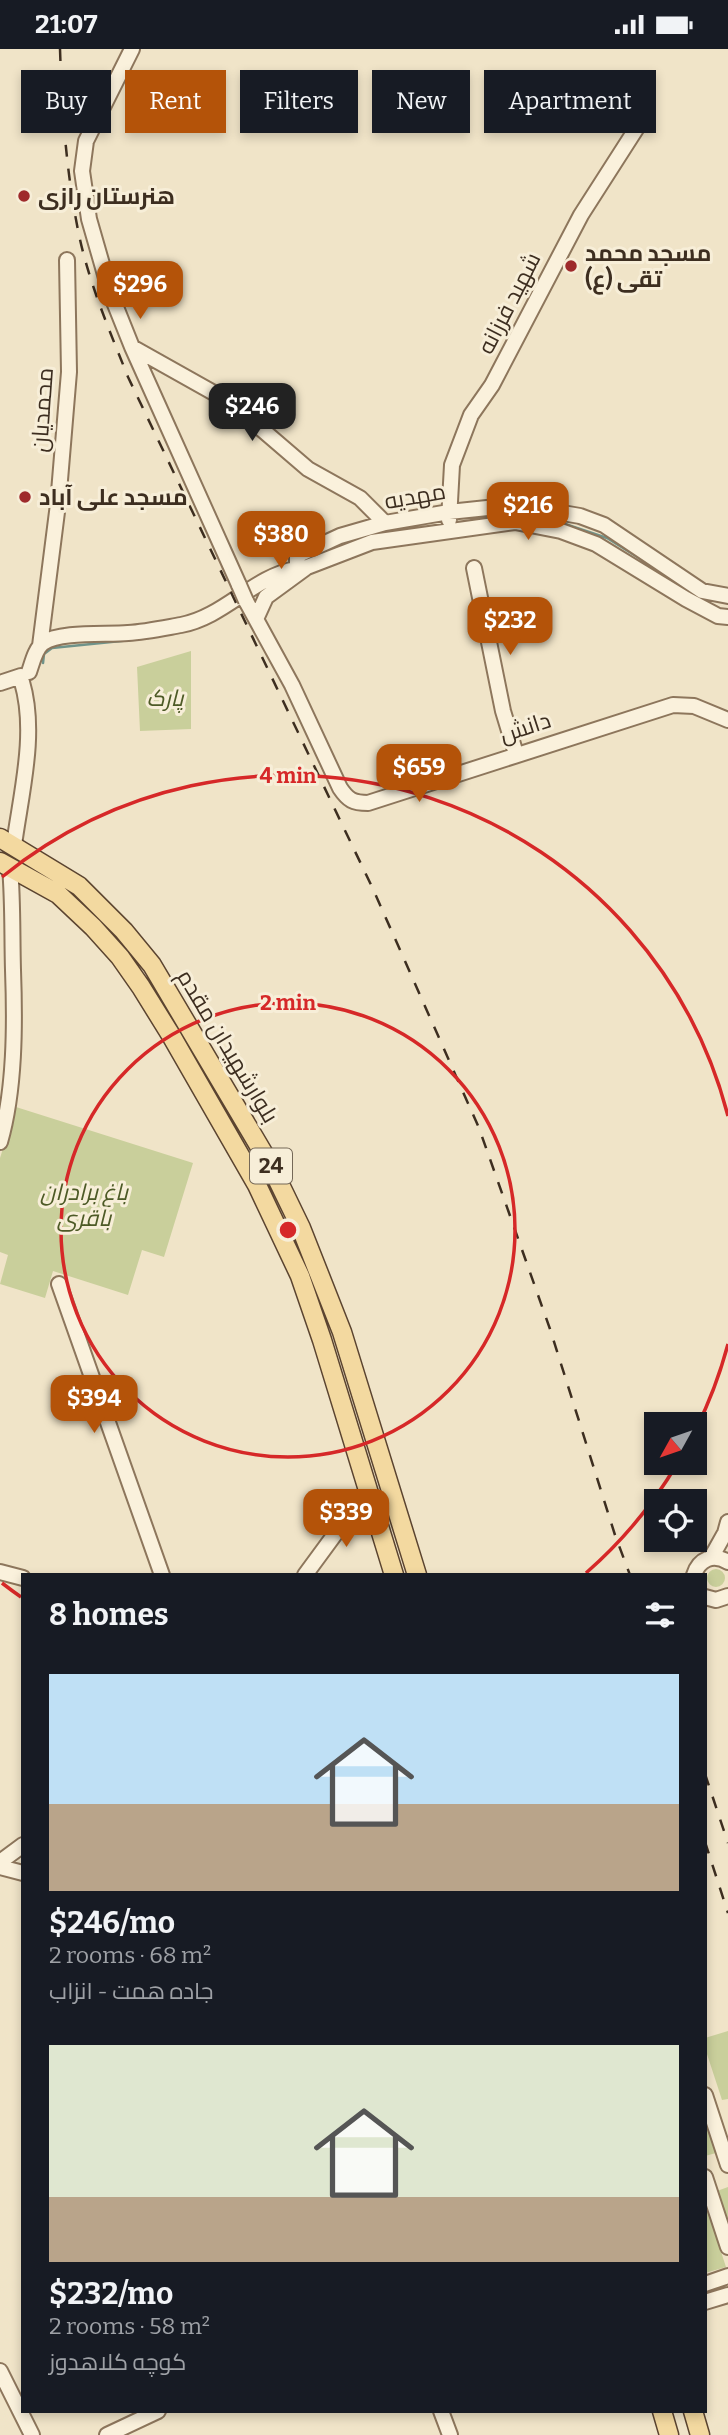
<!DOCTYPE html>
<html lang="en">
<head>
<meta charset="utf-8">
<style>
	:root { --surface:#171b24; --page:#20242c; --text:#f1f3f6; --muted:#9ea1a6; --accent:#b45309 }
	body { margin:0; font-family:Bitter,Cairo,serif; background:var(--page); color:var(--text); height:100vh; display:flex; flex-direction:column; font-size:26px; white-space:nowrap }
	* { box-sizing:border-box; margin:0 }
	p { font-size:23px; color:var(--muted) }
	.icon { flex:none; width:38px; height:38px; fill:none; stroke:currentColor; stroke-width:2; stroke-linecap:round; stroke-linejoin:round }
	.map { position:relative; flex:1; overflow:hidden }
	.drawer { position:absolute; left:21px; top:1524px; width:686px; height:840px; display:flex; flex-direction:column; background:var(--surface); border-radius:0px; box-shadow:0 4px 10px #0003 }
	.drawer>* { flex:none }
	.guide { position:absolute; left:21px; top:21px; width:686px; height:63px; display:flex; gap:14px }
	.needle { width:46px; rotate:230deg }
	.controls { position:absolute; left:644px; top:1363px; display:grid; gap:14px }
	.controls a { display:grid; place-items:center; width:63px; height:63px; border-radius:0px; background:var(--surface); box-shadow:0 4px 10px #0003; font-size:35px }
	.price { position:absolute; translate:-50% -60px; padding:0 16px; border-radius:14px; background:var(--accent); color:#fff; font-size:23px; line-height:46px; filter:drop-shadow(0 2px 4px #0008) }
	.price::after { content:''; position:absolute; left:50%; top:42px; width:21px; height:16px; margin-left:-10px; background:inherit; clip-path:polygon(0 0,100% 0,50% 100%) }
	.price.selected { background:#222; color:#fff }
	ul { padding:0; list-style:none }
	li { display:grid; align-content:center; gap:14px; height:371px; padding:0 28px }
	li span { display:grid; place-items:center; height:217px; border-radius:0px; color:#555 }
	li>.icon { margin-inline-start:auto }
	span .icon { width:126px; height:126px; fill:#fffc; stroke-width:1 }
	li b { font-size:30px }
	h2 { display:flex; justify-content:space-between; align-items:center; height:84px; padding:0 28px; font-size:30px }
	.chip { padding:0 24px; border-radius:0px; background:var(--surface); box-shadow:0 4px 10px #0003; font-size:24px; line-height:63px }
	.chip.selected { background:var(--accent); color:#fff }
	.status { display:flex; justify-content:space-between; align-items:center; height:49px; padding:0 35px; background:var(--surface); direction:ltr }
	.status svg { height:19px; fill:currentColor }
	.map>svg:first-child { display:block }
</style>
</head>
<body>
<div class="status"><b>21:07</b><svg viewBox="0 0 49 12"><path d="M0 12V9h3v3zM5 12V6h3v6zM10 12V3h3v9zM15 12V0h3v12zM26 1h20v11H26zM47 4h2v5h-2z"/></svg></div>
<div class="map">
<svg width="728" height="2386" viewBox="0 0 728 2386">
	<rect width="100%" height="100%" fill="#f0e4c8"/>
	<!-- green -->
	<path fill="#c9cf9b" d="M191,602V680L140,682L137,618Z
		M16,1058L193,1114L164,1208L142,1201L128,1246L53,1222L45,1249L0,1235L8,1206L0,1203V1109Z
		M707 1529a9 9 0 1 1 18 0a9 9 0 1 1-18 0Z
		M728,1982V2050L722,2051L705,1999V1989Z
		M705,2070L716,2104L705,2107Z
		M728,2138V2177L717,2142Z
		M705,2154L726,2218L705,2224Z"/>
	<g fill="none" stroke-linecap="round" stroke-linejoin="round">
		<!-- stream -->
		<path stroke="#6f938a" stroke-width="2.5" d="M541,467L607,489L655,519
			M338,495L362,488
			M669,528L693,544
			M148,589L165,586
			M43,614L44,605L52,599L131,591"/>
		<defs>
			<path id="minor" d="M132,0L86,92L82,122L89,170L110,243L132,298L239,536
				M132,298L230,353L308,420L360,449L385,474
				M449,471L452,416L471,366L492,336L581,166L638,77
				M307,518L301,519L297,515V508L301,505L340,487L385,474L449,463L516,456L580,467L604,476L702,542L728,547
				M474,519L503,662L516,705
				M246,552L292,636L340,739C348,751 353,754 368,754L673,656L694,657L728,671
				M256,570L266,548L307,518L372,493L515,473L561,482L596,495L686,550L718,567L728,568
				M40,597L58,455L69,323L67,211
				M29,623C32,615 35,600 43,594C60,582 106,586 128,584C145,583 164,579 181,576C224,568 253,528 296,520
				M0,634L21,627
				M14,796C21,744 37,684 22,633
				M0,1093C15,1041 15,975 13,921C12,886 13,852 10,818
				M59,1235L162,1526
				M711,1509L725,1484L728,1473
				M0,1523L23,1529
				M305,1526L363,1447L369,1446
				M694,1526C699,1510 713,1504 728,1513
				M705,1548L716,1551L728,1547
				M0,1813L23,1796
				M0,1818L23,1824
				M705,2046L728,2116
				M705,2128L728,2198
				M705,2235L728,2227
				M705,2253L728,2246
				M0,2322L32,2386
				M441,2362L450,2386
				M107,2386L158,2362"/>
			<path id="major" d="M0,789L79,837L124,882L152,916L271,1117L301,1179L342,1283L417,1526
				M0,813L58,845L93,878L120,908L141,938L172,988L257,1136L300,1227L322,1291L394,1526
				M662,2362L669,2386
				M693,2362L700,2386"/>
		</defs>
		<!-- minor casing -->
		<use href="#minor" stroke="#8d765c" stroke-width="18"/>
		<!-- major casing -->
		<use href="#major" stroke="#5b4430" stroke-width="21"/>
		<!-- minor -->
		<use href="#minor" stroke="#faf1dc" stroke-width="14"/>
		<!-- major -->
		<use href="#major" stroke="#f3d9a0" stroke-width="18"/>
		<!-- rail -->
		<path stroke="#3d2e20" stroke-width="2.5" stroke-dasharray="12 12" stroke-linecap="butt" d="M60,0C62,61 66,121 78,181C88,232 109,280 128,328L373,840L479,1079L550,1280L615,1486L630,1526
			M705,1725L728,1794
			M705,1793L728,1864"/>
		<defs>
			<path id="minor-bridge" d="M239,536L246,552"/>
		</defs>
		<!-- minor-bridge casing -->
		<use href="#minor-bridge" stroke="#8d765c" stroke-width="18" stroke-linecap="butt"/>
		<!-- minor-bridge -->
		<use href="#minor-bridge" stroke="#faf1dc" stroke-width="14"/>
	</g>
	<!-- distance rings -->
	<g fill="none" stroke="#d62828" stroke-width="3.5">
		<circle cx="288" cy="1181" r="227"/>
		<path d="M728 1295A454 454 0 0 1 696 1380M677 1415A454 454 0 0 1 586 1524M21 1548A454 454 0 0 1 2 1534M2 828A454 454 0 0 1 728 1067"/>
	</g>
	<!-- markers -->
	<g fill="#9e2a2b" stroke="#f7eed8" stroke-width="2.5">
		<circle cx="24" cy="147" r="7"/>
		<circle cx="571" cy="217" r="7"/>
		<circle cx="25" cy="448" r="7"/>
	</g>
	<g text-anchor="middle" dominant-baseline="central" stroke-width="6" stroke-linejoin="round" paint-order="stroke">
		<!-- shield labels -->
		<rect fill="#f7eed8" stroke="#756857" stroke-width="2" x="250" y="1099.5" width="42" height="35" rx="5"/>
		<g font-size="21" font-weight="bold" fill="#3d2e20">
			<text x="271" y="1117">24</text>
		</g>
		<!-- poi labels -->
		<g font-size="23" font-weight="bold" fill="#3d2e20" stroke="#f7eed8" text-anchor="start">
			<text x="38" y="147">هنرستان رازی</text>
			<text x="585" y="204">مسجد محمد<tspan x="585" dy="26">تقی (ع)</tspan></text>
			<text x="39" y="448">مسجد علی آباد</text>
		</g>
		<!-- street labels -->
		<g font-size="23" fill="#3d2e20" stroke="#f7eed8">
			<text transform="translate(509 254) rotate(-63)">شهید فرزانه</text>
			<text transform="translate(42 361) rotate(-86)">محمدیان</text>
			<text transform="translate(415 447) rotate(-10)">مهدیه</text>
			<text transform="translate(525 678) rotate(-18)">دانش</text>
			<text transform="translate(228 997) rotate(59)">بلوارشهیدان مقدم</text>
		</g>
		<!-- park labels -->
		<g font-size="23" font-style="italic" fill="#4d5a26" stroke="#f7eed8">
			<text x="165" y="649">پارک</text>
			<text x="84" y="1143">باغ برادران<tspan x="84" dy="26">باقری</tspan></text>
		</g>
	</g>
	<circle cx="288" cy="1181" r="10" fill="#d62828" stroke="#f7eed8" stroke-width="3.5"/>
	<g font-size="21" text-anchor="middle" font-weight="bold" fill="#d62828" stroke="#f7eed8" stroke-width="6" stroke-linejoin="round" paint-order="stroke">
		<text x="288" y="734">4 min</text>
		<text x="288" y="961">2 min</text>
	</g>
</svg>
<div class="controls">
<a><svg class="needle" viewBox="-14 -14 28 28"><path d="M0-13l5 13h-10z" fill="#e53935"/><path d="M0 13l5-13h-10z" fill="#9ea1a6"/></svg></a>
<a><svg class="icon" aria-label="locate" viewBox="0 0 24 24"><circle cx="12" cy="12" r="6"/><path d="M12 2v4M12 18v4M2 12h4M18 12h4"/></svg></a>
</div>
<b class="price" style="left:140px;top:272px">$296</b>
<b class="price selected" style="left:252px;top:394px">$246</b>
<b class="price" style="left:528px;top:493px">$216</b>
<b class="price" style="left:281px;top:522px">$380</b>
<b class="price" style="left:510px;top:608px">$232</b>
<b class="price" style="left:419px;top:755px">$659</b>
<b class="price" style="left:94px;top:1386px">$394</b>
<b class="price" style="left:346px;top:1500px">$339</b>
<div class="guide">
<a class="chip">Buy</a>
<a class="chip selected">Rent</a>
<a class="chip">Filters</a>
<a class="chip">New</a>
<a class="chip">Apartment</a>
</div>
<section class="drawer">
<h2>8 homes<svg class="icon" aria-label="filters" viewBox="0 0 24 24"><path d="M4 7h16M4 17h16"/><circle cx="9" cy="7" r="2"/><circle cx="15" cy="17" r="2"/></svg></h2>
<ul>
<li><span style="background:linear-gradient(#bfe0f5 60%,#b9a48a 0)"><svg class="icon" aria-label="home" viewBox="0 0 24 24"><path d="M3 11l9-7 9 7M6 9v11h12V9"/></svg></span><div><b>$246/mo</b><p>2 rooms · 68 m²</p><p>جاده همت - انزاب</p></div></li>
<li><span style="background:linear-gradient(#dfe7d0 70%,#b9a48a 0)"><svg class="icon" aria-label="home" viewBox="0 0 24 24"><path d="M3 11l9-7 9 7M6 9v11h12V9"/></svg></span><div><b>$232/mo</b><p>2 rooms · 58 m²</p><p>کوچه کلاهدوز</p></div></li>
</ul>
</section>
</div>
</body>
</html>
